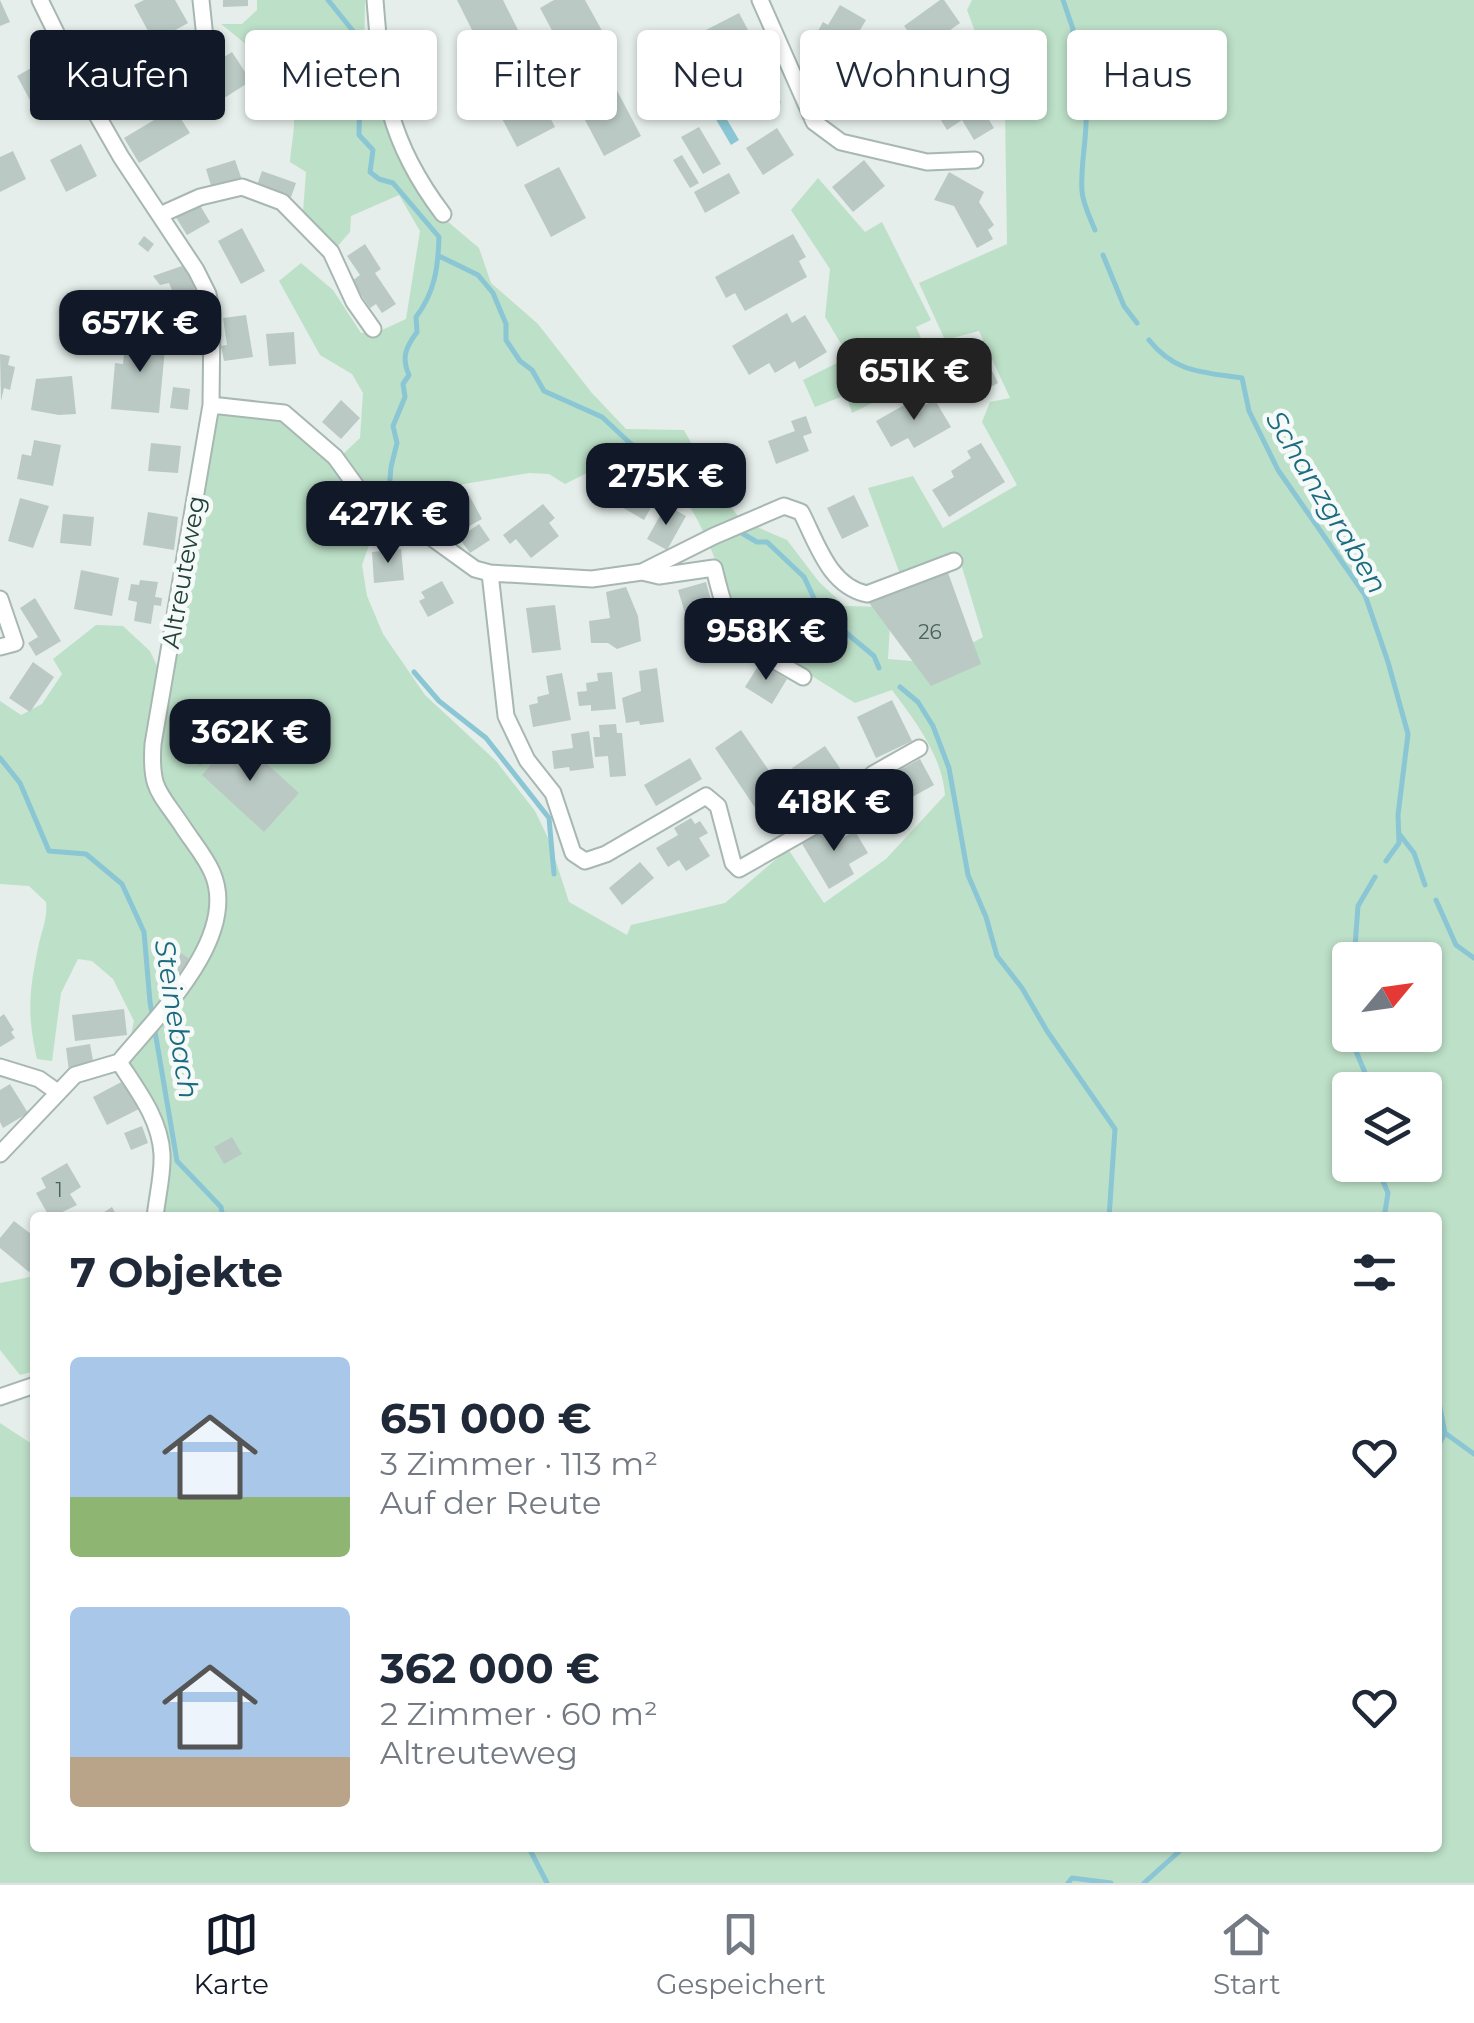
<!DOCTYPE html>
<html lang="de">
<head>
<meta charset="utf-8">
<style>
	:root { --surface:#fff; --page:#f6f6f7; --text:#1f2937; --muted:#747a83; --line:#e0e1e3; --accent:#111827 }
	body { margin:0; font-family:Montserrat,sans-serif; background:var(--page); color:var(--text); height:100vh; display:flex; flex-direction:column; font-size:38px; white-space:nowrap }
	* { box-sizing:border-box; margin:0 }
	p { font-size:32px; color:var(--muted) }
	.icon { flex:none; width:55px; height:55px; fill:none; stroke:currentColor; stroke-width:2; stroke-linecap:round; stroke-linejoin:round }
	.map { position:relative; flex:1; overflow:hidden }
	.details { position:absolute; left:30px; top:1212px; width:1412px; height:640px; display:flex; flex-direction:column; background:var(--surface); border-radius:10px; box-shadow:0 2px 8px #0004 }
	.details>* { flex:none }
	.top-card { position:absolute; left:30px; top:30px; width:1415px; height:90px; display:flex; gap:20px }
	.needle { width:65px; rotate:61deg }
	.buttons { position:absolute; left:1332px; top:942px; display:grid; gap:20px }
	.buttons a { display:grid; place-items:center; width:110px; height:110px; border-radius:10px; background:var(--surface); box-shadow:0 2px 8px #0004; font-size:50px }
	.price { position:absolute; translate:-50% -85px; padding:0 22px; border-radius:20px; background:var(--accent); color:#fff; font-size:32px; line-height:65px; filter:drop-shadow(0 2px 5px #0008) }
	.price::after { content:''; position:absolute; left:50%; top:60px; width:30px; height:22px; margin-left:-15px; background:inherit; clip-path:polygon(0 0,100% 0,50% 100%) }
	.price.active { background:#222; color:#fff }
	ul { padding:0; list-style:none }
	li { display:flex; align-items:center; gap:30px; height:250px; padding:0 40px }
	li span { display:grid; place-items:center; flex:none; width:280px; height:200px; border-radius:10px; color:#555 }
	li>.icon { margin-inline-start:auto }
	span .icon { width:120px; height:120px; fill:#fffc; stroke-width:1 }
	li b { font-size:42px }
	h2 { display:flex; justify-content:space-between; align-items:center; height:120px; padding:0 40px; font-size:42px }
	.chip { padding:0 35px; border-radius:10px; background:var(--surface); box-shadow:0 2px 8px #0004; font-size:35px; line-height:90px }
	.chip.active { background:var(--accent); color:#fff }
	.tab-bar { display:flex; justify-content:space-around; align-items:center; height:140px; border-top:2px solid var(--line); background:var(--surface); font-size:28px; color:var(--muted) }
	.tab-bar a { display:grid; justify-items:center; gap:5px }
	.tab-bar .active { color:var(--accent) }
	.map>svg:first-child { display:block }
</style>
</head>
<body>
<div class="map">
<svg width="1474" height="1883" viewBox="0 0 1474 1883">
	<rect width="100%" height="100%" fill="#e5eeea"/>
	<!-- green -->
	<path fill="#bde0c8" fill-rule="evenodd" d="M257,0H365L364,65L392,139L434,210L479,248L491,283L538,324L591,392L626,429L684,430L715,486L741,520L787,540L819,582L845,606L891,607L888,659L935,663L983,637L962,567L945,561L900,574L868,488L913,476L943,528L1017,485L982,422L990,402L1010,398L979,331L945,340L919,283L1007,244L1005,112L967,10L972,0H1474V1883H0V1423L35,1446V1848H1438V1218L163,1217L168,1175L156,1106L125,1063L134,1021L113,979L92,961L78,959L61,993L52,1061L37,1059C27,1015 29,992 38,948C41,932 48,919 46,902L29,886L0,884V701L21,715L42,704L62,674L53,659L96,625L123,626L150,651L157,666L163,667L217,413L278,419L334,463L369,515L373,534L362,565L367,596L383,634L425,695L496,761L535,811L549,840L569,902L627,935L631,925L725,903L788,849L824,903L886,859L945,795C942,755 915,721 892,690L855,703C814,676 761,650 736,606C707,553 690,450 607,465C594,468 578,478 565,484L549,474L529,473L375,499L342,455L360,438L363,393L352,374L320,355L279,281L301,263L333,290L361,333L382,330L406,319L420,231L399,195L351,216L350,232L336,248L303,212L306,172L290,162C291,147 295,129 294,114C291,78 248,46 221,24H242L257,10ZM1350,960H1425V1035H1350ZM1350,1090H1425V1165H1350Z
		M818,178L865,232L882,222L931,320L916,327L936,371L852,413L846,395L815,407L803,380L849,357L825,317L830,269L791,210Z
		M35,1276V1371L20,1375L0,1350V1283Z"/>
	<!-- water -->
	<path fill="#8bc6d4" d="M719,106L739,140L731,145L711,111Z"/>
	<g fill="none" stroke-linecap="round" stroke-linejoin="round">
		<!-- stream -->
		<path stroke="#8bc6d4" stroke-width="5" d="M328,0L353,31L360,89L359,135L373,150L370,172L379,179L393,183L439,237C438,268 435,292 416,317L417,332C406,347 401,357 409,375L403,384L405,397L393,426L397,443L391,467L388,503
			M1063,0L1073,29L1070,65C1100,101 1079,148 1082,191C1083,204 1090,218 1095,230
			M1103,255L1124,306L1137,323
			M439,256L478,275L493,293L506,324V340L520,361L532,370L544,391L602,417L631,444L674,467L683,480L717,501
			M1149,340C1175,373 1203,372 1242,378L1249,411L1278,470L1365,595L1388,662L1408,734L1398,815L1399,843L1386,861
			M740,532L757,542H767L804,577L820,611L874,656L879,668
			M414,672L439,701L486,738L549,818L554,874
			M900,687L918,702L933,726L949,768L968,875L986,917L997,956L1022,988L1047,1031L1115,1129L1109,1218
			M0,758L20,783L49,851L86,854L122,884L144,932L150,1002L177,1161L221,1207L223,1218
			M1400,835L1414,853L1425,885
			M1436,900L1456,945L1474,958
			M1354,960L1358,906L1375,877
			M1350,977L1341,1015L1368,1080L1367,1090
			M1376,1165L1388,1193L1384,1218
			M1438,1398L1445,1433L1474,1454
			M1438,1446L1445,1433
			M529,1848L547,1883
			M1068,1883L1072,1878L1111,1883
			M1144,1883L1183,1848"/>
	</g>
	<!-- building -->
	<path fill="#bac9c4" d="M0,0L10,22L0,26Z
		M144,0H175L188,23L154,42L134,5Z
		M223,0H248V6L223,7Z
		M457,0H503L521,36L484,54Z
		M554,0H585L610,45L571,66L540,8Z
		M940,0H944L960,23L922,50L904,26Z
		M840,5L866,20L846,54L815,36L823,22L828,25Z
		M739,13L755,43L717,62L702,32Z
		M193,34L203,51L185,61L175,45Z
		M672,39L688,66L665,79L668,85L653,94L646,81L652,77L640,57Z
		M232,52L251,81L221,100L203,70Z
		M872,55L900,71L884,99L857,82Z
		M156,58L174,88L147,104L129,74Z
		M40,63L55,92L32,104L17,76Z
		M767,64L781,103L765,109L750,70Z
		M526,72L555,127L517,147L488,92Z
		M613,83L641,136L604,156L576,103Z
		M964,83L975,99L989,90L999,107L986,115L994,128L974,140L962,120L947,130L931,104Z
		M174,108L190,133L139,163L124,138Z
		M699,127L721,164L703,174L681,137Z
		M777,128L794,155L763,175L746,148Z
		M81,144L97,176L66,192L50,160Z
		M13,151L26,179L0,192V157Z
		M682,155L699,183L690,188L673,160Z
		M235,160L242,180L212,189L206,169Z
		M864,160L885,186L853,212L832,187Z
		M559,167L586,218L551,237L524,185Z
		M262,171L296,183L290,200L256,188Z
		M949,172L984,192L979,202L994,225L988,230L993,239L977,248L954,206L934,200Z
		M729,173L740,193L705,213L694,192Z
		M198,202L210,222L187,235L175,216Z
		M242,228L265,271L241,284L218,241Z
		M793,234L806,257L799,261L807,277L745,311L735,293L726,298L715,277Z
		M144,236L154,244L148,252L138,244Z
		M365,244L381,269L375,273L396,304L382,313L376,304L370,308L352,281L360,275L347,256Z
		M185,265L201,305L203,320L188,328L169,283L160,285L153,276Z
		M787,313L792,323L805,315L827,352L799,369L795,361L775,373L769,363L749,375L732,346Z
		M246,315L253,357L224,361L221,346L227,345L223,318Z
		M294,332L296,364L269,366L266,334Z
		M126,334L166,338L159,413L111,409L115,363L123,364Z
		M971,342L978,357L984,354L998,383L983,391L975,374L963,380L950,352Z
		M0,354L10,356L8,365L15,367L10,390L4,388L1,401Z
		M72,376L76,414L59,415L31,410L36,379Z
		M173,387L190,389L188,410L170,408Z
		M920,396L925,405L935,400L951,427L914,448L908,438L891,447L876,421Z
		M341,400L360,418L341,439L322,422Z
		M806,416L812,433L803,436L809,451L776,464L768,441L795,431L791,421Z
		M34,440L61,445L53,486L17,479L22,454L31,456Z
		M151,443L181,446L178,473L148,471Z
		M981,443L1005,482L949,517L932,490L954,477L951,471L971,458L967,451Z
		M633,470L662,487L644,520L615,503Z
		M469,495L482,519L449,537L436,513Z
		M854,495L869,526L842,539L827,508Z
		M20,498L49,506L33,548L8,541Z
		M543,504L555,518L549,523L559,536L531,558L516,539L510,544L503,535Z
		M666,505L686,516L667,550L647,539Z
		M148,512L178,517L174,550L143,545Z
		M63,514L94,517L91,546L60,543Z
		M479,524L490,540L470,553L459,538Z
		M401,549L404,580L374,583L372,552Z
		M81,570L119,578L112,616L74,609Z
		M947,570L981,664L931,686L867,600Z
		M140,580L158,582L155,597L162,598L161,606L154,605L151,624L134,621L137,602L128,600L131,584L139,585Z
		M442,581L454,603L428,617L419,601L425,598L421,592Z
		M706,582L714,611L697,616L695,610L685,613L678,590Z
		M626,587L638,616L641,641L617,649L608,643H591L589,621L610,618L606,592Z
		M35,598L61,641L36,656L28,643L38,637L20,608Z
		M555,605L561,650L532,653L526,608Z
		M33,662L54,677L30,712L9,698Z
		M760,663L787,679L772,704L745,687Z
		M657,668L664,722L640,725L639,721L626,723L622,698L641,691L639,671Z
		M612,672L616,709L591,711V705L579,706L577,692L587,691L586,683L598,681L597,673Z
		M562,673L571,720L533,727L529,705L538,703L537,697L549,694L546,676Z
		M892,700L912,741L876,758L857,717Z
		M202,712L219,727L211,735L221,744L200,766L174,743Z
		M616,724L617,733H622L626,776L610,777L608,756L595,757L593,737H600L599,725Z
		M741,730L796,810L784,822L776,809L762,818L715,748Z
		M589,731L594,768L570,771L569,767L554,769L552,751L573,748L571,734Z
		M236,736L299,793L264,832L202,775Z
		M825,746L848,780L825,795L821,789L811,796L792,768Z
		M690,758L702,779L656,806L644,785Z
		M920,759L934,785L892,808L878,782Z
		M691,818L695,824L700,821L708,833L699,838L710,856L686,871L679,860L668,867L656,848L678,835L674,828Z
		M832,823L841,839L855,831L868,853L849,864L854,874L829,889L801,842Z
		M640,862L654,878L622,905L609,888Z
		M181,953L192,961L173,988L162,979Z
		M124,1009L127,1035L75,1041L72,1015Z
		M4,1014L14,1030L11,1032L15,1038L0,1047V1017Z
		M90,1044L94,1066L69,1071L66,1048Z
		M127,1079L143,1107L107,1125L93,1097Z
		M10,1084L28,1113L3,1128L0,1122V1090Z
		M142,1126L148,1143L131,1150L124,1133Z
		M232,1137L242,1154L224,1164L214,1147Z
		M67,1163L81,1187L70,1194L77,1205L50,1218L36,1193L46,1188L41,1178Z
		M112,1207L118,1218H95Z
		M14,1221L35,1237V1264L29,1272L0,1248V1238Z"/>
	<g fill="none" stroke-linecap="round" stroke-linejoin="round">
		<defs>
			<path id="street" d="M40,0L93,108L121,157L196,270L208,294L212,315L211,405L153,744C150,790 159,791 183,827C192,841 205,856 212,872C241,937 156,1017 119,1062C138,1091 160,1119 162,1154C163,1176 157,1196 155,1218
				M201,0L207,57
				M375,0C382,89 387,140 443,214
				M760,0L814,122L841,142L927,162L975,160
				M160,215L200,197L242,187L282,202L331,252L354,302L373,329
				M211,405L284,413L335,457L372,508L421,530L475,569L490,573L592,579L642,572L714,536L784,506L801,512C817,543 829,586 867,594L954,561
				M642,572L659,576L714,568C732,643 739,640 803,677
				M490,573L506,716L527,760L553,793L573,853L585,861L606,854L706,796L718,806L733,863L739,869L834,815L873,774L919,748
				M0,599L15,643L0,647
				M0,1067L39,1079L56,1091
				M0,1154L75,1075L119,1062
				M0,1397L35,1385"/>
		</defs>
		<!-- street casing -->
		<use href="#street" stroke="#a7b7b2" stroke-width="19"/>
		<!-- street -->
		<use href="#street" stroke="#fff" stroke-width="15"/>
	</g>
	<g text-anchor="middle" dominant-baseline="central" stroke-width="9" stroke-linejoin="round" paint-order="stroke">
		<!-- number labels -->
		<g font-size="20" fill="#49635c">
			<text x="930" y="632">26</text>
			<text x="59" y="1190">1</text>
		</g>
		<!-- street labels -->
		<g font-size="25" fill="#23413a" stroke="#f5faf8">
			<text transform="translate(183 572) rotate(-80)">Altreuteweg</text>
		</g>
		<!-- water labels -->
		<g font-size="28" font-style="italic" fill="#1a6a80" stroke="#f5faf8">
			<text transform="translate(1327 502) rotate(59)">Schanzgraben</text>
			<text transform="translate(177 1019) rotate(81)">Steinebach</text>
		</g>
	</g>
</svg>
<div class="buttons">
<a><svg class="needle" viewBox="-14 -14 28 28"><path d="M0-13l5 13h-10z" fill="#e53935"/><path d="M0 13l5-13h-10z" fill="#747a83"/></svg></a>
<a><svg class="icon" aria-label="layers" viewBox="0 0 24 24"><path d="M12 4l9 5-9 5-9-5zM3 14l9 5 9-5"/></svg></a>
</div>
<b class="price" style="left:140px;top:375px">657K €</b>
<b class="price active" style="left:914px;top:423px">651K €</b>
<b class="price" style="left:666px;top:528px">275K €</b>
<b class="price" style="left:388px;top:566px">427K €</b>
<b class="price" style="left:766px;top:683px">958K €</b>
<b class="price" style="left:250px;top:784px">362K €</b>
<b class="price" style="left:834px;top:854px">418K €</b>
<div class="top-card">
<a class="chip active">Kaufen</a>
<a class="chip">Mieten</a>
<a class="chip">Filter</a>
<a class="chip">Neu</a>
<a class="chip">Wohnung</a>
<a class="chip">Haus</a>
</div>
<section class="details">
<h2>7 Objekte<svg class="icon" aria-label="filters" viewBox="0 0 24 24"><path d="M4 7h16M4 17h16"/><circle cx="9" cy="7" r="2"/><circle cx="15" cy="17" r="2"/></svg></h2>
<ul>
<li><span style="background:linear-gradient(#a9c7e8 70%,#8fb573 0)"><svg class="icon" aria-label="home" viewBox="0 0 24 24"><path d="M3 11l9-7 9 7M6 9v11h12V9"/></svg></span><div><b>651 000 €</b><p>3 Zimmer · 113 m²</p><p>Auf der Reute</p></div><svg class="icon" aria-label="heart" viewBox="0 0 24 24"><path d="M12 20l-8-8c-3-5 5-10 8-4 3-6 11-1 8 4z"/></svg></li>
<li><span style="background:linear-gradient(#a9c7e8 75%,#b9a48a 0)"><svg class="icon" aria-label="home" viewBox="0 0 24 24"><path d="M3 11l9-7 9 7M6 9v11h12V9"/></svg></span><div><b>362 000 €</b><p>2 Zimmer · 60 m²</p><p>Altreuteweg</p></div><svg class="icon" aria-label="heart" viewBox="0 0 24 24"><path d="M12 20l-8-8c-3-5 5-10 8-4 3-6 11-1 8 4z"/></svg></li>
</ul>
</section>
</div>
<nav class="tab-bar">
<a class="active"><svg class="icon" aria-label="map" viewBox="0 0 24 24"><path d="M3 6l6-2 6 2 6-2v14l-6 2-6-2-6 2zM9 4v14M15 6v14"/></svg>Karte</a>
<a><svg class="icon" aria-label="saved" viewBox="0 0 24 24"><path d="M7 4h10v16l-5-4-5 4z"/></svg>Gespeichert</a>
<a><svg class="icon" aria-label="home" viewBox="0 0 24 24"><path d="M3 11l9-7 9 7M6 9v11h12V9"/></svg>Start</a>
</nav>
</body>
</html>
